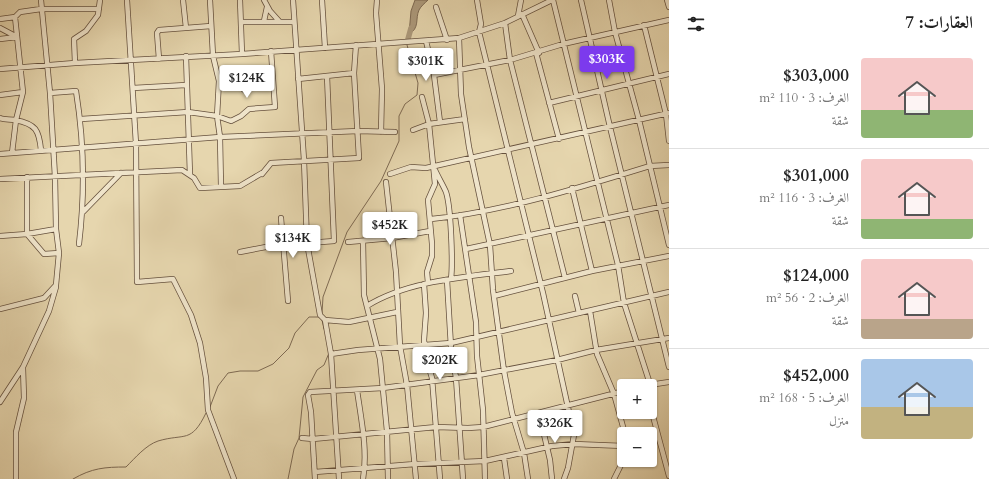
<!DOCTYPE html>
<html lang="ar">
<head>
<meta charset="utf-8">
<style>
	:root { --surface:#fff; --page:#f6f6f6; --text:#222; --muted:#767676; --line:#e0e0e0; --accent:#7c3aed }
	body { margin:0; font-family:Cardo,Amiri,serif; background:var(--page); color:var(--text); direction:rtl; height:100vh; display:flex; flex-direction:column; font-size:15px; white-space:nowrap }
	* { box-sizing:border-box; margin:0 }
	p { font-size:13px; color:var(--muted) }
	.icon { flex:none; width:22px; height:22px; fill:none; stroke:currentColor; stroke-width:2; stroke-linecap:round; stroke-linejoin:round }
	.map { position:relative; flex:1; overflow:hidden; direction:ltr }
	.side { display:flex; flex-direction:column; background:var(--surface); width:320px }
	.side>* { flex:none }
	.tools { position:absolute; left:617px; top:379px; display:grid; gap:8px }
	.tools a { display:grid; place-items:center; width:40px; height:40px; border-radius:4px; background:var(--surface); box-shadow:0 1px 3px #0004; font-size:20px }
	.price { position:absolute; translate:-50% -34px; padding:0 9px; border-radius:4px; background:#fff; color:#222; font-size:13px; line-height:26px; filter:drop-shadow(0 1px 2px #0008) }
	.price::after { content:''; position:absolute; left:50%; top:24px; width:12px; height:9px; margin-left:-6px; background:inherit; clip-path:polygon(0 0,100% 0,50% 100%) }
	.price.active { background:var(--accent); color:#fff }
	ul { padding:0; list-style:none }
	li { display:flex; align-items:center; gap:12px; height:100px; padding:0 16px }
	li+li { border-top:1px solid var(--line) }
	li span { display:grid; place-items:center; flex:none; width:112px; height:80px; border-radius:4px; color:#555 }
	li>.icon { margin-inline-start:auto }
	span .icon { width:48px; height:48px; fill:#fffc; stroke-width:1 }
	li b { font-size:17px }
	h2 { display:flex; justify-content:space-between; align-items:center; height:48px; padding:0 16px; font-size:17px }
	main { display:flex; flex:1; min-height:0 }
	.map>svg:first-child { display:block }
</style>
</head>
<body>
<main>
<section class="side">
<h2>العقارات: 7<svg class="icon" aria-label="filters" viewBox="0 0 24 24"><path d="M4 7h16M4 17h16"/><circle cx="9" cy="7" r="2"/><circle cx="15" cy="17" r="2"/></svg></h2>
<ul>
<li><span style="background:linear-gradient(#f6c9c9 65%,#8fb573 0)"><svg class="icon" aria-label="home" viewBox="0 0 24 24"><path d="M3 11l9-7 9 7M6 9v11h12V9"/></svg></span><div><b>$303,000</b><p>الغرف: 3 · 110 m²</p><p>شقة</p></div></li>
<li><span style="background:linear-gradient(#f6c9c9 75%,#8fb573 0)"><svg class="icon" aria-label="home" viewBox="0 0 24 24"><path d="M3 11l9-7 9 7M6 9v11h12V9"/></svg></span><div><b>$301,000</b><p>الغرف: 3 · 116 m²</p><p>شقة</p></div></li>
<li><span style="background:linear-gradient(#f6c9c9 75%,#b9a48a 0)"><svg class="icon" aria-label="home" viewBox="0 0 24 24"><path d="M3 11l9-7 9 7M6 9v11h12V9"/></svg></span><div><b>$124,000</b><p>الغرف: 2 · 56 m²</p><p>شقة</p></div></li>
<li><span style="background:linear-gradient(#a9c7e8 60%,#c2b280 0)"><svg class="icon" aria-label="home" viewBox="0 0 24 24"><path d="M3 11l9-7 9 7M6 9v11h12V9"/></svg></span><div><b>$452,000</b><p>الغرف: 5 · 168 m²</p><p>منزل</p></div></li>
</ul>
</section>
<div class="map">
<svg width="669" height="479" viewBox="0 0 669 479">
	<rect width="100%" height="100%" fill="#e6d6ae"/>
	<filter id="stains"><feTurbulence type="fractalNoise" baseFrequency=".005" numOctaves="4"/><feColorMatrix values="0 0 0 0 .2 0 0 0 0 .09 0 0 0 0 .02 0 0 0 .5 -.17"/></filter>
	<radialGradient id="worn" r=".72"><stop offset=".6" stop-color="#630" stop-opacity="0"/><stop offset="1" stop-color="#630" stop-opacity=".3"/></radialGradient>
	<!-- water -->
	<path fill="#ac997b" stroke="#7e6a53" d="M415,0H428C425,3 421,6 419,10C415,19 420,28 409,34L411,11Z"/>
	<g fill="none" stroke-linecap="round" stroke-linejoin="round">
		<!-- stream -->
		<path stroke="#7e6a53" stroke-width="1" d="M322,313L323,297L347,232L381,181L399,141V116L405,104L417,95L418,83L407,45
			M322,320L324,329
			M210,407L218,386L228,373L240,371H258L273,364L289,348L295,333L309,317H320
			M73,479C92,468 105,467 126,467C135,458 146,445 158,441C185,433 191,444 206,413
			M288,479L294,449L299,438L303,397L317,370L324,365L329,353"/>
		<!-- river -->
		<path stroke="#ac997b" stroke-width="5.5" d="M408,39L411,28"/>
		<defs>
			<path id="minor" d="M127,0L136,144L137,282L173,279L191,315L200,343L206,378L208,410L234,479
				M183,0L186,28
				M210,0L213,56L219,81L217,116L220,137L221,187
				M240,0L242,54
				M264,0L270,11L279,21
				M293,0L304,160L307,243L320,315L325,320L349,322L397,312
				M322,0L325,48
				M377,0L376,13L382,89L381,132
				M477,0L481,24L479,32L543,293L574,435L568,468L564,479
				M553,0L618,265L624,303L650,384
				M581,0L610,127L669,367
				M609,0L615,32L639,120L669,245
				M667,0L669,7
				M436,7L447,40
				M522,14L539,53
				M518,16L521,0
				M0,19L15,17L20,12L41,9H99
				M264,21L267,7
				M241,22H294
				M505,23L510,60L565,278
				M644,25L666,114L669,141
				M0,28L17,37
				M459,38L505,23L552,0
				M0,39L17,37
				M426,41L434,75L440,122
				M536,53L559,139
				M186,56L190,175
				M159,59L157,33L159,30L211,26
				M75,63L74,39L86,31L98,15L100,0
				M0,69L75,63L242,54L459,38L461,94L469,147L490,245L493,290L504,371L512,413L524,453L528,479
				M434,75L510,60L563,44L669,20
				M298,79L354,73
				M219,81L234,82L246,91L245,81L271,79
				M133,88L186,85
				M50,93L76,91C84,141 85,194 79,244
				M0,95L23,92
				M422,97L429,124L435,184L428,200L432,244V256L427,272L428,283
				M549,103L669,74
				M0,118C4,120 10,119 15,120C36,124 39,130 41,150
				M81,119L188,112L217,116L231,121L241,116L249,109L275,107L271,51
				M413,130L429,124L465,119
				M12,153L16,120L23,92L15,17
				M0,154L220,137L358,131L395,132
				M435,170C438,177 443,185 446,192C451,207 453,263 451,279
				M262,174L271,163L359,158L354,73L356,45
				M390,174L411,167L426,168L669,113
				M27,177V234L44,254L59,253
				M0,179L182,170L194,178L200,188L240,186L262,173
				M386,182L396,272L400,346L407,385L416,479
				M572,188L592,271
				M83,212L121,173
				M460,215L476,322L477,356L483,410L485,479
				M281,218L288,301
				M431,219C502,212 582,187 650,166L669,165
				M0,236L27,234L56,229
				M363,241L364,295L380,359L387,431L388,479
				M348,242L392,238L430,231
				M466,249L669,205
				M240,252L271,246L334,241L327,76
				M447,280L451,347L456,378L463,479
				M424,284L426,313L424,340L426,358L432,378L440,479
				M494,296L592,271L669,256
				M575,296L579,313
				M367,306C407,281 465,277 511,271
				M0,309L44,298L56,285L59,253L56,229L55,177L50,93L41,0
				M590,311L597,354L614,394L625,434
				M325,320L331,354L339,479
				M331,354L358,350L451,343L669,292
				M643,386L669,382
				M357,390C361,419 368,450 363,479
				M0,402L23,367L49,311L56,287
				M650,405L669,476
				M539,413L550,460L552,479
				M302,438L313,439L436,427L468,428L483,427L624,391
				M504,458L507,479
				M315,472L415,464L485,461L552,446L574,444L624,446
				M16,479V432L24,398L23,368
				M315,479L311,412L308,395L310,392L383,388L479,375L557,360L596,350L669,338
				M614,479L624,459"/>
		</defs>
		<!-- minor casing -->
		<use href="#minor" stroke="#65503d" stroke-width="6"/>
		<!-- minor -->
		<use href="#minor" stroke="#efe4ca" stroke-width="4.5"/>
	</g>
	<rect width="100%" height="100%" filter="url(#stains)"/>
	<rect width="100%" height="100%" fill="url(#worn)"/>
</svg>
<div class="tools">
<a>+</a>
<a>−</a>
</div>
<b class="price active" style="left:607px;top:80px">$303K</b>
<b class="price" style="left:426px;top:82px">$301K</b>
<b class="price" style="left:247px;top:99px">$124K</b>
<b class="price" style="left:390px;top:246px">$452K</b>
<b class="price" style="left:293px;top:259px">$134K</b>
<b class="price" style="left:440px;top:381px">$202K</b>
<b class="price" style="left:555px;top:444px">$326K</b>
</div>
</main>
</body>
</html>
